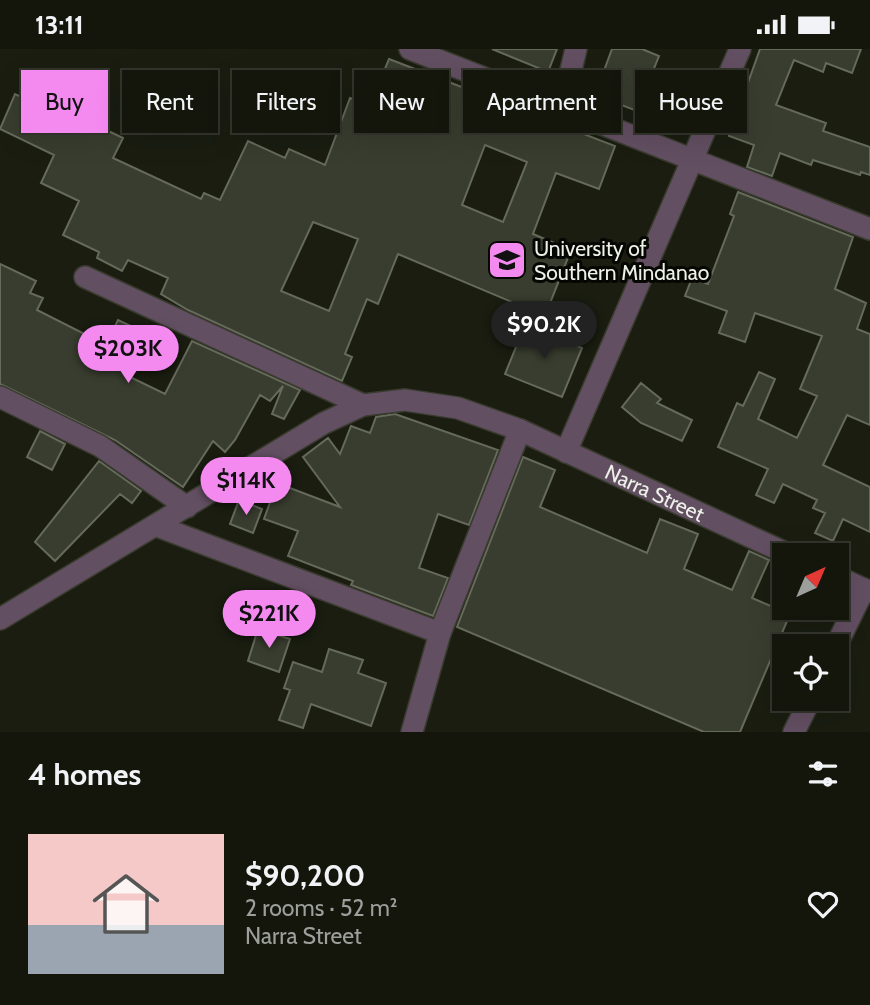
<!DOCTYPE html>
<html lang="en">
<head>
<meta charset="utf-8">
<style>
	:root { --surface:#14160c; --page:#21231a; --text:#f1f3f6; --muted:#9d9f9d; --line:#33352d; --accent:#f489f0 }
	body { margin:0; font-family:Cabin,sans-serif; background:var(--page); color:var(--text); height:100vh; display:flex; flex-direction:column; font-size:26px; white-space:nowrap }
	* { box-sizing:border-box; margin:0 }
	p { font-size:23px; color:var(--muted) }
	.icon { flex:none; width:38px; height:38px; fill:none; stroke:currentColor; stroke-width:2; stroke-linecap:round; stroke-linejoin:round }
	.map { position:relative; height:683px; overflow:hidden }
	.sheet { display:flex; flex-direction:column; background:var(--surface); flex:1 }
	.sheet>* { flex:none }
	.top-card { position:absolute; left:21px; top:21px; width:830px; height:63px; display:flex; gap:14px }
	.needle { width:46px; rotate:44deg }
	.tools { position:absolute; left:772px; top:494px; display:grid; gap:14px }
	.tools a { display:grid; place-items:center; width:77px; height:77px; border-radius:0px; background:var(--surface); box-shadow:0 7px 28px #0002,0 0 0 2px var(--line); font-size:35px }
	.price { position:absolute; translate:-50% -60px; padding:0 16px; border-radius:24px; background:var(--accent); color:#111; font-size:23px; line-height:46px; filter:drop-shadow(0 2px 4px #0008) }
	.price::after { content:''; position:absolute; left:50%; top:42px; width:21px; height:16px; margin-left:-10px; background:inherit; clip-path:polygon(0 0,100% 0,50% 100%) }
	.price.active { background:#222; color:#fff }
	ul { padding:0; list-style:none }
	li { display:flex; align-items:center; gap:21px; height:175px; padding:0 28px }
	li span { display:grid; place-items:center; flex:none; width:196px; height:140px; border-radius:0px; color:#555 }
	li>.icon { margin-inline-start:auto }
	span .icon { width:84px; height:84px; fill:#fffc; stroke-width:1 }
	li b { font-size:30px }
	h2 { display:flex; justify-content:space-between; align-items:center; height:84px; padding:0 28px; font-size:30px }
	.tag { padding:0 24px; border-radius:0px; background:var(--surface); box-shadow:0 7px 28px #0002,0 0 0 2px var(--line); font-size:24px; line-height:63px }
	.tag.active { background:var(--accent); color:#111 }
	.status { display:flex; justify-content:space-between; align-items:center; height:49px; padding:0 35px; background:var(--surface); direction:ltr }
	.status svg { height:19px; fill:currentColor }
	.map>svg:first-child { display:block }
</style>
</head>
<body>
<div class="status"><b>13:11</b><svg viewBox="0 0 49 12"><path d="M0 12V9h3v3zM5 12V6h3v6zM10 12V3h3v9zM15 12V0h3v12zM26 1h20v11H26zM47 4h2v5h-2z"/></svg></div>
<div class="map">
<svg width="870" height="683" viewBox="0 0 870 683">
	<rect width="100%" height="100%" fill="#1a1d10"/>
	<!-- building -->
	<path fill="#393d2f" stroke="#656a5a" stroke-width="2" fill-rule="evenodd" d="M492,0H557L548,23Z
		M612,0H642L659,7L637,62L595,46Z
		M760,0H861L852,24L826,14L823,23L794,11L776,56L826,74L823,82L870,98V126L861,123L860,126L813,111L811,116L780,104L772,127L747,118L754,96L729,87Z
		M389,10L615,97L599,140L556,124L533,185L571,201L545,267L398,205L378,255L367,250L345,305L352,308L342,332L188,261L161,245L168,229L128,211L122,222L97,209L99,203L63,186L79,152L41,134L54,106L0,80L15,45L71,71L73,65L123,89L113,109L201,150L204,144L220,151L248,92L285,109L289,100L325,116L350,49L370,56ZM485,96L527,113L503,173L462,156ZM313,173L358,190L329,262L281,242Z
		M738,143L853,188L835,240L866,254L857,280L870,285V376L847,366L823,416L870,438V483L843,470L833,492L815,484L825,464L813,459L817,451L783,435L774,454L756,446L768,420L718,398L737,354L743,357L759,323L775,330L758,370L797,389L817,347L800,340L822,287L755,264L745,293L719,284L727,262L685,247L692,229L708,235L734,167L730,165Z
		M0,215L36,232L30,244L43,249L37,261L106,296L118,271L148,285L128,327L165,345L192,292L300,341L284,370L272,365L283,337L270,352L260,346L235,391L225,403L213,392L183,438L115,391L0,335Z
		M525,276L582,299L562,348L505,325Z
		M641,334L661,350L657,354L692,371L682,392L641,374L622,358Z
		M395,365L498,401L469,476L438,465L419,519L448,529L433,567L351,536L353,532L288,507L298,482L264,470L277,434L340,458L303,408L328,389L340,405L351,377L370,384L376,368Z
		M40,382L65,395L52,421L27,408Z
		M523,408L555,421L540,458L647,504L660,470L698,485L684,520L732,541L749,502L769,511L752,549L773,558H793L740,683H704L457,578Z
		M99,412L141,442L132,454L120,445L55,512L35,493Z
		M239,451L262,460L253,484L230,475Z
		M258,580L290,590L279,623L248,612Z
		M329,600L363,611L358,624L386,634L371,677L311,655L303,679L279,671L290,641L284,639L293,613L322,623Z"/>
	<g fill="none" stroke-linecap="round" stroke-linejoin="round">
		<defs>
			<g id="minor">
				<path d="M410,0L870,180"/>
				<path d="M562,59L576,0"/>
				<path d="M85,228L363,356"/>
				<path d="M0,348L100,397L187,458"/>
				<path d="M566,403L740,0"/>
				<path d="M157,477L440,584"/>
				<path d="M836,527L870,543"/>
				<path id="s1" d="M0,570L324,374L363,356L405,351L458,359L520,381L790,506"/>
				<path d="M836,597L864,540"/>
				<path d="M412,683L440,584L520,381"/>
				<path d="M794,683L811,649"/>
			</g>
		</defs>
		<!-- minor casing -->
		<use href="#minor" stroke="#383b2e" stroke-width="24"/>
		<!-- minor -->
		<use href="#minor" stroke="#634f62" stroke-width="21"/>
	</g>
	<!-- icons -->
	<defs>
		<symbol id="university-square" viewBox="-11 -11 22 22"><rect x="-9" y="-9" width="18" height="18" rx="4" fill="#f489f0" stroke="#060703"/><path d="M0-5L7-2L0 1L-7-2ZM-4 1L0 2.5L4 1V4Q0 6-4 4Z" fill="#111"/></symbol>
	</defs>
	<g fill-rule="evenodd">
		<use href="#university-square" x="485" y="189" width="44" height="44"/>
	</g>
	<g text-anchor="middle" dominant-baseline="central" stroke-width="6" stroke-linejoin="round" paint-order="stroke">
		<!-- poi labels -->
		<g font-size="21" fill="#eef1e8" stroke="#060703" text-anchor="start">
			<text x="534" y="199">University of<tspan x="534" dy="24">Southern Mindanao</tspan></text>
		</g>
		<!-- street labels -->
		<g font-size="21" fill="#eef1e8" stroke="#060703">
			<text stroke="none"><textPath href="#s1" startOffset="732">Narra Street</textPath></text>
		</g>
	</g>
</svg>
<div class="tools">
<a><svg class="needle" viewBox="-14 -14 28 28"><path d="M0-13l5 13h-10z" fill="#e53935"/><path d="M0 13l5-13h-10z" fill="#9d9f9d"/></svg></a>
<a><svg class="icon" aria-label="locate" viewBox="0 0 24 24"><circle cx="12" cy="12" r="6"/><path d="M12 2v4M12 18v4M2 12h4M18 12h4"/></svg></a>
</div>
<b class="price active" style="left:544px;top:312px">$90.2K</b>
<b class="price" style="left:128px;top:336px">$203K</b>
<b class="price" style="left:246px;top:468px">$114K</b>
<b class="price" style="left:269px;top:601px">$221K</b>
<div class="top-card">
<a class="tag active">Buy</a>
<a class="tag">Rent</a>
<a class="tag">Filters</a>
<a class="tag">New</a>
<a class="tag">Apartment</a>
<a class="tag">House</a>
</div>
</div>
<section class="sheet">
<h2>4 homes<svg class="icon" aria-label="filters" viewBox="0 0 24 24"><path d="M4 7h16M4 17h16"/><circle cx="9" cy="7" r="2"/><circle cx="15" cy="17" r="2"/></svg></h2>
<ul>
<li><span style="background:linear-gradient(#f6c9c9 65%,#9aa5b1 0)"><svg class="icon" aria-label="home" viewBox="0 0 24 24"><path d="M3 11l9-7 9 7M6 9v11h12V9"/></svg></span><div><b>$90,200</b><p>2 rooms · 52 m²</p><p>Narra Street</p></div><svg class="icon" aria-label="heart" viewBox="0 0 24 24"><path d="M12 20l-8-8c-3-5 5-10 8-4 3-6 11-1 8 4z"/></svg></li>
</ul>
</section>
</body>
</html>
